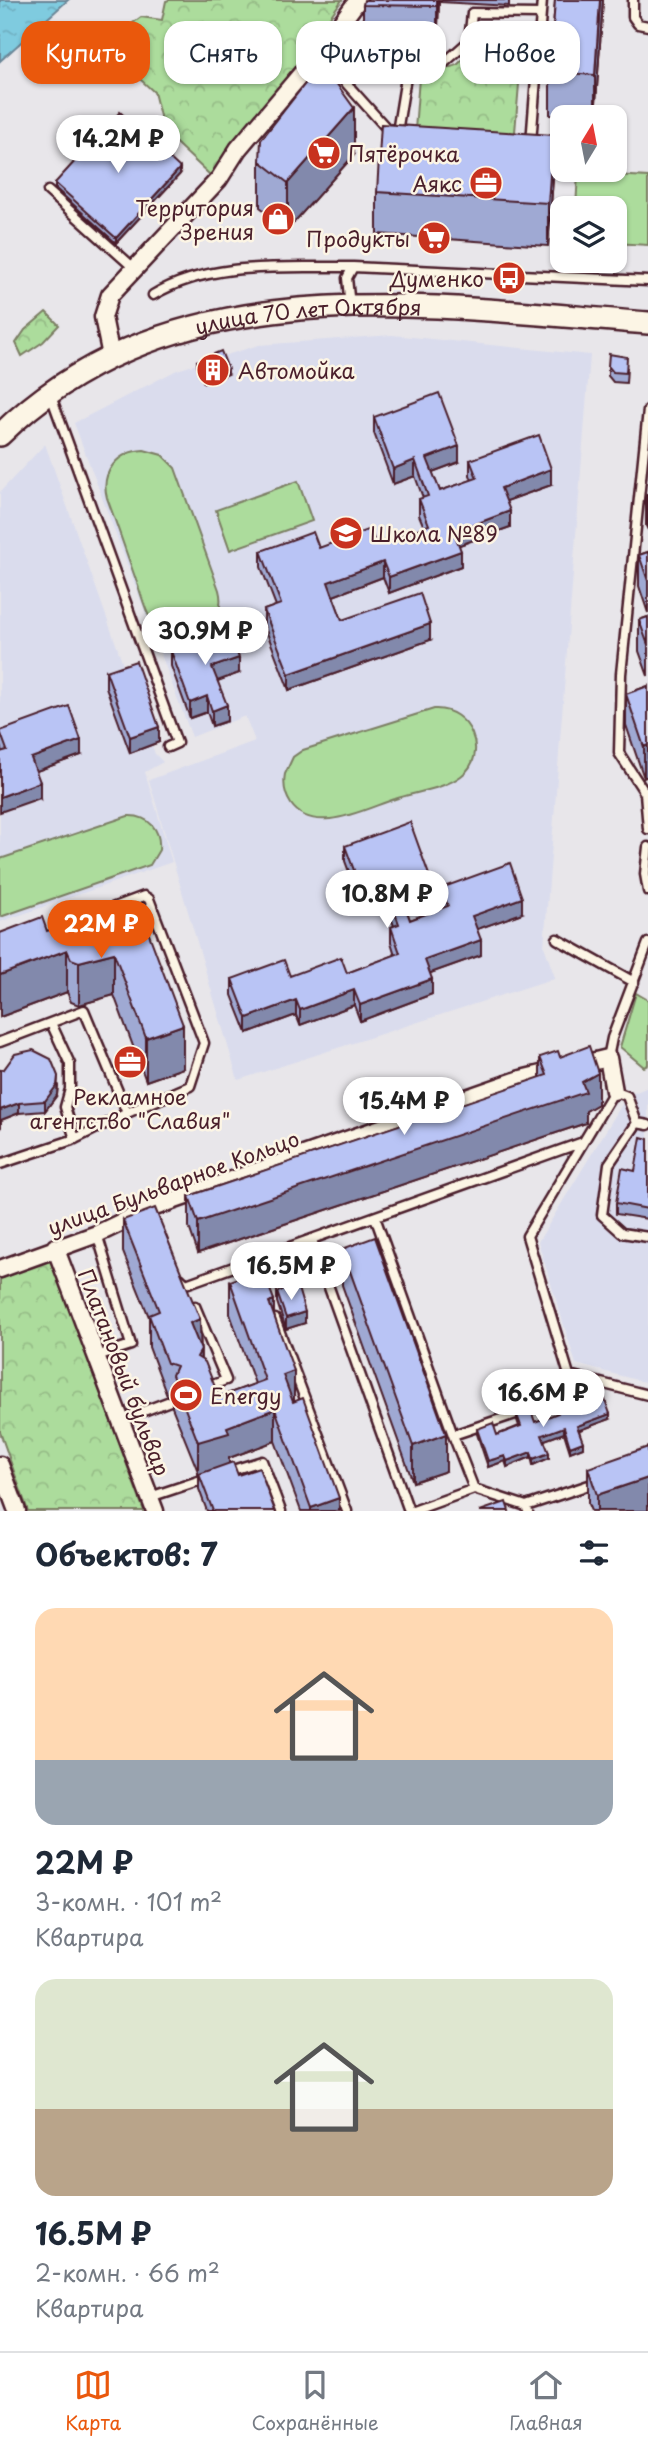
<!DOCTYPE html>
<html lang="ru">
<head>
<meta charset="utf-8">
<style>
	:root { --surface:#fff; --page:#f6f6f7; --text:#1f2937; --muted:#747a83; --line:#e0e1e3; --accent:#ea580c }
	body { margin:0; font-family:"Playpen Sans",sans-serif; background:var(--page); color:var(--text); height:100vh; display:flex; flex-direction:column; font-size:26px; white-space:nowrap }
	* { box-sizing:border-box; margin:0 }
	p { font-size:23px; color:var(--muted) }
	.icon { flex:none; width:38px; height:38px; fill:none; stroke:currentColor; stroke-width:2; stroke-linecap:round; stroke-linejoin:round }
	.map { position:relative; height:1511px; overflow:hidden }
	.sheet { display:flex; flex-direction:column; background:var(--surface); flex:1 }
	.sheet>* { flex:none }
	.hud { position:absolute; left:21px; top:21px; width:607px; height:63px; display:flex; gap:14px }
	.needle { width:46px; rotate:10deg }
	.fabs { position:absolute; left:550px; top:105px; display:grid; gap:14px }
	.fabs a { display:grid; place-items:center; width:77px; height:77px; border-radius:14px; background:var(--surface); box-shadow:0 2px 5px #0004; font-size:35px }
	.price { position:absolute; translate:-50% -60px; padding:0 16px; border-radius:24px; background:#fff; color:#222; font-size:23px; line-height:46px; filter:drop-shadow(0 2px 4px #0008) }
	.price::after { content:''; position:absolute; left:50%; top:42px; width:21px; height:16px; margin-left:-10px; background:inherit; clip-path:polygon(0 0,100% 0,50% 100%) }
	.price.active { background:var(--accent); color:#fff }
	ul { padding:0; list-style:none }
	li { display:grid; align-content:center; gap:14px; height:371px; padding:0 35px }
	li span { display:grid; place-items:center; height:217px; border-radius:21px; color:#555 }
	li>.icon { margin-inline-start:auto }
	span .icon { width:126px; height:126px; fill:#fffc; stroke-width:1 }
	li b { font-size:30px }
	h2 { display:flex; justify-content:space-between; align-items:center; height:84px; padding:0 35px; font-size:30px }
	.tag { padding:0 24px; border-radius:21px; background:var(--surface); box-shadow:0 2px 5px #0004; font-size:24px; line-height:63px }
	.tag.active { background:var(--accent); color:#fff }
	.tab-bar { display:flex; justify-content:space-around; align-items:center; height:98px; border-top:2px solid var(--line); background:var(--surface); font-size:19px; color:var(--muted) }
	.tab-bar a { display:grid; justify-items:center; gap:4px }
	.tab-bar .active { color:var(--accent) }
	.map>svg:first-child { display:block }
</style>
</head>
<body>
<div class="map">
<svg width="648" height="1511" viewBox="0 0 648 1511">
	<defs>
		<pattern id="forest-crowns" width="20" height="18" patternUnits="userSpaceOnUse" patternTransform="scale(1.75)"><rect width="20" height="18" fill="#acdc9c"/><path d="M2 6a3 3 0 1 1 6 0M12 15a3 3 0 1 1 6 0" fill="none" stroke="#96bc87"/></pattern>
		<pattern id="water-ripples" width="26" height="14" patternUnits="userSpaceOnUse" patternTransform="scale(1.75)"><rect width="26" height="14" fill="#7fcbdf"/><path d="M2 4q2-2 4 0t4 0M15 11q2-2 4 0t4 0" fill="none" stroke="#6faec0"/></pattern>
	</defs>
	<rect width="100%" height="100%" fill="#e8e6ea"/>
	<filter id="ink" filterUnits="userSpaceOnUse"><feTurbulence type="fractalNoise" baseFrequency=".0143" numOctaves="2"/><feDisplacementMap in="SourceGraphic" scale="14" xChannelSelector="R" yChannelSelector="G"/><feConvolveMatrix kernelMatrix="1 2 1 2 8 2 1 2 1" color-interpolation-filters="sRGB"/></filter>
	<g filter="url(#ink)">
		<!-- built -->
		<path fill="#dadced" d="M392,335L590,355L544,946L555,978L238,1080L149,780L255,741L245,716L192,737L74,423L177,370L259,345Z
			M45,444L155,754L163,762L145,772L172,862L0,922V492Z
			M648,1087V1383L576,1364L538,1242L627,1096Z"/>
		<!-- green -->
		<path fill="#acdc9c" stroke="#7b7e64" stroke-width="2" d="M578,173L648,177V245L614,243V208H576Z
			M144,450L162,455L175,468L219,590C230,630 173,658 151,620C144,608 141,593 136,580C126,552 117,525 107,498C100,472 118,451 144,450Z
			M298,481L312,521L230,550L216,510Z
			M434,709C469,707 491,754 461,776C444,789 415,792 395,799C366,808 314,837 291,804C285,795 283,785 285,774L293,757L303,750Z
			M128,816C149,815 161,830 159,850L150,865L0,917V859Z
			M636,993L648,1000V1065L644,1067L620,1047Z"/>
		<!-- forest -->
		<path fill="url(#forest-crowns)" stroke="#7b7e64" stroke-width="2" d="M169,0H342L253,125L210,175L164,132L154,92L128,68L115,36L141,17L162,20L166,1Z
			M489,35L523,36L514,144L414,143L419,78L457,65Z
			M46,312L59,325L43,342L22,356L16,343L25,330Z
			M51,1259L144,1511H28L0,1432V1279Z"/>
		<!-- water -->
		<path fill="url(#water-ripples)" stroke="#6a8697" stroke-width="2" d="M0,0H68L0,61Z"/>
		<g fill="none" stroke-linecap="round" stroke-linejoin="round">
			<defs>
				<path id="service" d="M633,0V17L638,24L648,26
					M319,53L389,131
					M392,130L398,126L407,71L443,64L469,41L472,13L541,14
					M531,143L542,0
					M48,191L135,269
					M153,295C211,260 288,268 353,267
					M350,306L347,278L353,267L648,281
					M51,396L177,743L168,747
					M648,410L621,674L619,753L645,793L648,792
					M645,793L648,829
					M648,847L645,874L648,891
					M557,939L634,982
					M51,1023L70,1064V1089L65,1107L75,1139
					M0,1042L84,1010L127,1113L190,1086L204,1043L149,899L144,896L90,916
					M608,1058L612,1038L648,943
					M637,1123L648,1125
					M0,1164L75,1139L127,1113
					M375,1217L453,1435
					M97,1234L131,1345L97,1356
					M648,1237L622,1233L602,1215L609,1164L637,1123L627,1096L614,1091L527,1236L569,1375L648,1395
					M312,1240L409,1511
					M180,1278L186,1284L583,1142
					M195,1306L226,1380L204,1388
					M275,1319L347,1511
					M120,1420L170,1401
					M226,1472L262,1461L281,1511
					M474,1489L453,1435L572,1395L577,1377
					M150,1497L207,1478
					M526,1506L595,1483
					M413,1511L474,1489L526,1506L528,1511"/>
				<path id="minor" d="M111,356L103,317L110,295L219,179L238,149L319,53L358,0
					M55,1247L155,1511
					M0,1269L97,1234L149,1209L521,1079L608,1058L614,1091
					M0,1465L17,1511"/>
				<g id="secondary">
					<path id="s1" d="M0,435C174,264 428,306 648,323"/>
				</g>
			</defs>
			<!-- service casing -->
			<use href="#service" stroke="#4a1f2b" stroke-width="13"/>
			<!-- minor casing -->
			<use href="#minor" stroke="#4a1f2b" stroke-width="21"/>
			<!-- secondary casing -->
			<use href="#secondary" stroke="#4a1f2b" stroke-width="26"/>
			<!-- service -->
			<use href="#service" stroke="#fcf5e5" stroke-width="8"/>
			<!-- minor -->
			<use href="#minor" stroke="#fcf5e5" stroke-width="16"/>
			<!-- secondary -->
			<use href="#secondary" stroke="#fcf5e5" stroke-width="21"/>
		</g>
		<!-- wall -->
		<path fill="#9fa9d3" stroke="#4a1f2b" stroke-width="2" d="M439,0L437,53L363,52V5Z
			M441,0H509V6L441,2Z
			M555,0H603L595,117L550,115V72Z
			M354,155L288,229L260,207V161Z
			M180,174L116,243L55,188V183Z
			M553,178L548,246L377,234V192Z
			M197,361L228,374L204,383L197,366Z
			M608,366L627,368L626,383L613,382L608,376Z
			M374,417L459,462L432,472L440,491L472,480L470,475V460L551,485L506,501L510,527L459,545L461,566L389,593L383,577L333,596L342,620L430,640L289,690L264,625V610L276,606L261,567V551L376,544L424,527L419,515V499L423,498L415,476L393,484L374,433Z
			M648,494V530L646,526V495Z
			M648,552V613L639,586V555Z
			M648,617V676L639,651V620Z
			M171,651L239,673L217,681L227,721L212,726L207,712L190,718L171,666Z
			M106,671L159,742L130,753L106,687Z
			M648,686L644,778L626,725V694Z
			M0,731L81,755L36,771L40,798L2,752L0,746Z
			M345,846L429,890L403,900L410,920L443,908L441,903V888L522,913L477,929L481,955L430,973L432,994L360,1021L354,1005L300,1025L296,1015L247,1033L232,995V979L347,973L395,955L391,942V927L394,926L386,904L364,912L345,861Z
			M104,927L183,1068L146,1081L114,995L79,1005L71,1002L67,992L0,1017V933L47,931Z
			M540,1057H560L598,1104L586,1111V1123L198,1253L189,1227V1196L540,1078Z
			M0,1070L58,1086L57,1095L45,1111L19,1113L1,1120V1127Z
			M648,1139V1219L616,1214V1203L635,1171Z
			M123,1220L200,1319L201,1360L219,1397L255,1384L230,1314V1281L274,1314L294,1402L339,1511H301L275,1441L229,1458V1463L238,1475L275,1511H207L199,1489V1474L172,1407V1397L167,1395L149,1347V1317L123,1252Z
			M342,1249L446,1471L413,1482L342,1285Z
			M277,1292L305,1323L286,1329L277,1302Z
			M555,1402L570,1403L610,1419L579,1430L583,1447L570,1452L564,1433L544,1440L549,1458L533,1465L531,1457L507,1467L505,1461L488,1467L477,1434V1429L497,1435L519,1426L517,1420V1415L535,1422L557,1414L555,1408Z
			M588,1468L648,1511H591L588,1504Z"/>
		<!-- shaded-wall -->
		<path fill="#8289ac" stroke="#4a1f2b" stroke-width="2" d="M437,0H439L437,53Z
			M600,0H603L595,117V75Z
			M354,108V155L288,229V183Z
			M553,135V178L548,246V203Z
			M180,168V174L116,243V238Z
			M228,369V374L204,383V378Z
			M459,446V462L427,474V458Z
			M415,460V476L393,484V469Z
			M551,469V485L501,503V488Z
			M510,511V527L454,547V532Z
			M461,551V566L389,593V577Z
			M383,562V577L328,598V582Z
			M430,624V640L289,690V674Z
			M239,658V673L212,683V667Z
			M207,696V712L190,718V703Z
			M227,705V721L212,726V711Z
			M159,727V742L130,753V737Z
			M81,740V755L31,773V758Z
			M648,745V776L644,778V747Z
			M40,782V798L0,812V797Z
			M429,875V890L398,901V886Z
			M386,889V904L364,912V897Z
			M522,898V913L472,931V916Z
			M481,940V955L425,975V960Z
			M67,950V992L0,1017V975Z
			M114,953V995L79,1005V962Z
			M432,979V994L360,1021V1005Z
			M354,990V1005L300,1025V1010Z
			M296,1000V1015L247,1033V1018Z
			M183,1025V1068L146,1081V1038Z
			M598,1073V1104L586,1111V1123L198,1253V1222L582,1082Z
			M58,1076L57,1095L45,1111V1101Z
			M19,1103V1113L1,1120V1127L0,1128V1110Z
			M274,1300V1332L269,1302Z
			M305,1312V1323L286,1329V1318Z
			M200,1319L201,1382L190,1323Z
			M294,1371V1403L283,1407V1375Z
			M275,1409V1441L229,1458V1465L198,1475V1442L227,1427Z
			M610,1414V1419L577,1431V1426Z
			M564,1427V1433L542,1441V1435Z
			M446,1434V1471L413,1482V1446Z
			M583,1442V1447L570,1452V1447Z
			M531,1452V1457L507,1467V1461Z
			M549,1453V1458L533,1465V1459Z
			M505,1456V1461L488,1467V1461Z
			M648,1478V1511H597V1495Z
			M339,1498V1511H311V1508Z"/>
		<!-- building -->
		<path fill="#b9c4f5" stroke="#4a1f2b" stroke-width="2" d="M364,0H437V6L363,5Z
			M555,0H600L595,75L550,72Z
			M312,75L331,76L354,108L288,183L260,161L261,140Z
			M120,112L180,168L116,238L55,183Z
			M381,124L553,135L548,203L377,192Z
			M221,351L228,369L204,378L197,361Z
			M609,354L627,357L626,373L613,372L608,366Z
			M439,393L459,446L427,458L440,491L477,478L470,460L539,435L551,469L501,488L510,511L454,532L461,551L389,577L383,562L328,582L342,620L420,593L430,624L289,674L264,610L281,604L261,551L313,532L319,548L370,529L376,544L429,525L419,499L428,496L415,460L393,469L374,417Z
			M648,552V581L639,555Z
			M648,617V645L639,620Z
			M228,630L239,658L212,667L227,705L212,711L207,696L190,703L171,651Z
			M136,661L159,727L130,737L106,671Z
			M648,686V745L644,747L626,694Z
			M69,706L81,740L31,758L40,782L0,797V752L7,750L0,731Z
			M410,822L429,875L398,886L410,920L448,906L441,888L510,863L522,898L472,916L481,940L425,960L432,979L360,1005L354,990L300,1010L296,1000L247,1018L232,979L284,960L290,976L341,957L347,973L400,953L391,927L399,924L386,889L364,897L345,846Z
			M98,912L104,927L141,913L183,1025L146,1038L114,953L79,962L71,959L67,950L0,975V933L42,917L47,931Z
			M589,1046L598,1073L582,1082L586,1092L198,1222L189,1196L547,1075L540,1057L558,1051L560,1057Z
			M33,1050L51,1059L58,1076L57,1085L45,1101L19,1103L0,1110V1070L4,1069L15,1054Z
			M641,1137L648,1139V1209L616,1203L622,1168L635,1171Z
			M155,1208L200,1319L190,1323L201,1350L197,1357L205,1362L219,1397L265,1380L230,1281L258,1271L260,1275L264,1274L274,1300L269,1302L294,1371L283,1375L293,1402L303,1398L339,1498L311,1508L275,1409L227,1427L229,1433L198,1442L172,1375L176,1366L167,1363L149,1315L159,1311L123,1220Z
			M375,1237L446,1434L413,1446L342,1249Z
			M297,1285L305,1312L286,1318L277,1292Z
			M602,1391L610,1414L577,1426L583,1442L570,1447L564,1427L542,1435L549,1453L533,1459L531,1452L507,1461L505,1456L488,1461L477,1429L493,1423L497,1435L521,1426L517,1415L531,1411L535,1422L558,1413L555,1402L568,1398L570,1403Z
			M648,1447V1478L597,1495L588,1468Z
			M233,1462L238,1475L259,1468L275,1511H213L199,1474Z
			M506,1502L509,1511H480Z"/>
	</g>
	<!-- icons -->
	<defs>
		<symbol id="supermarket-disc" viewBox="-11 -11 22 22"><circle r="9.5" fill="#c8321e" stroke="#fcf5e5"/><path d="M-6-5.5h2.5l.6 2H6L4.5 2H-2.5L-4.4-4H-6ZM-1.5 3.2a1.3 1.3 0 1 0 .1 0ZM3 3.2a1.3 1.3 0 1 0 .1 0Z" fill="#fff"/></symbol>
		<symbol id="office-disc" viewBox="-11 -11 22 22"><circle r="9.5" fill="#c8321e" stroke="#fcf5e5"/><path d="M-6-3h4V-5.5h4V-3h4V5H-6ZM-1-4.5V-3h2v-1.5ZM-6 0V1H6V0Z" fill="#fff"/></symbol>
		<symbol id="shop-disc" viewBox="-11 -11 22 22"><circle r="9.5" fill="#c8321e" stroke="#fcf5e5"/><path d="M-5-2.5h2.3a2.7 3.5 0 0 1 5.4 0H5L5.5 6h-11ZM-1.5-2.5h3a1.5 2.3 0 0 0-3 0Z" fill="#fff"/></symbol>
		<symbol id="bus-disc" viewBox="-11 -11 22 22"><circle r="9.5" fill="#c8321e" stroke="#fcf5e5"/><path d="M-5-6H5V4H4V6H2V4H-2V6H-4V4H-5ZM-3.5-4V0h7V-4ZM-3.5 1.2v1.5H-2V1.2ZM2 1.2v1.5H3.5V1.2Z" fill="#fff"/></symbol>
		<symbol id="building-disc" viewBox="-11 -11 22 22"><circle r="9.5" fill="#c8321e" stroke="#fcf5e5"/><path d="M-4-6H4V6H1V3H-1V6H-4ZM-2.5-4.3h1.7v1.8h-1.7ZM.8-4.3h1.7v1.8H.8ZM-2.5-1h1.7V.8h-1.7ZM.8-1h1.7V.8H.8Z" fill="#fff"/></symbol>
		<symbol id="school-disc" viewBox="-11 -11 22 22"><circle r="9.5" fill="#c8321e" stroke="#fcf5e5"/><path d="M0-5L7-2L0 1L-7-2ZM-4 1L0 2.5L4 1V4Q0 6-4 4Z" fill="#fff"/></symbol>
		<symbol id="stadium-disc" viewBox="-11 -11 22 22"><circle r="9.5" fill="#c8321e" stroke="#fcf5e5"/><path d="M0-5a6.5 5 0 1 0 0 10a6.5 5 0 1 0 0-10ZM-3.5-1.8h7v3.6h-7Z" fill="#fff"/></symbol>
	</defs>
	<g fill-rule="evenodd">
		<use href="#supermarket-disc" x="305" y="134" width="38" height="38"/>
		<use href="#office-disc" x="467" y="164" width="38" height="38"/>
		<use href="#shop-disc" x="259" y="200" width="38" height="38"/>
		<use href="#supermarket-disc" x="415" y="219" width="38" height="38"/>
		<use href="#bus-disc" x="490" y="259" width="38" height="38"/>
		<use href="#building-disc" x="194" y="351" width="38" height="38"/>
		<use href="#school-disc" x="327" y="514" width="38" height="38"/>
		<use href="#office-disc" x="111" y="1043" width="38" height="38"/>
		<use href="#stadium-disc" x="167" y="1376" width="38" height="38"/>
	</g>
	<g text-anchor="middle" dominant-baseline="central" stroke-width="5" stroke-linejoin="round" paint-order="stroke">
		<!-- poi labels -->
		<g font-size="21" fill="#4a1f2b" stroke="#fcf5e5" text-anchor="start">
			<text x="348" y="153">Пятёрочка</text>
			<text x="462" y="183" text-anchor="end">Аякс</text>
			<text x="254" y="207" text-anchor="end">Территория<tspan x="254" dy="24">Зрения</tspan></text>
			<text x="410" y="238" text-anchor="end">Продукты</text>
			<text x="484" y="278" text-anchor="end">Думенко</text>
			<text x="238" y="370">Автомойка</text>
			<text x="370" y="533">Школа №89</text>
			<text x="130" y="1096" text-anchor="middle">Рекламное<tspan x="130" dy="24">агентство "Славия"</tspan></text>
			<text x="210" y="1395">Energy</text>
		</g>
		<!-- street labels -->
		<g font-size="21" fill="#4a1f2b" stroke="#fcf5e5">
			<text stroke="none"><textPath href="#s1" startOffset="340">улица 70 лет Октября</textPath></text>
			<text transform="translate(173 1182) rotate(-20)">улица Бульварное Кольцо</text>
			<text transform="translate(125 1372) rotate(69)">Платановый бульвар</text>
		</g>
	</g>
</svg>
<div class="fabs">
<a><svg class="needle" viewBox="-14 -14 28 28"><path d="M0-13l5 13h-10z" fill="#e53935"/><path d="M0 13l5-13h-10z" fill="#747a83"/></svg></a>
<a><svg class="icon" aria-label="layers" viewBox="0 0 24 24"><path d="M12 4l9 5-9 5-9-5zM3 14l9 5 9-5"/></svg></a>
</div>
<b class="price" style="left:118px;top:175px">14.2M ₽</b>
<b class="price" style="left:205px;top:667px">30.9M ₽</b>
<b class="price" style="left:387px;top:930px">10.8M ₽</b>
<b class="price active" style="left:101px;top:960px">22M ₽</b>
<b class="price" style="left:404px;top:1137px">15.4M ₽</b>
<b class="price" style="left:291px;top:1302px">16.5M ₽</b>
<b class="price" style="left:543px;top:1429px">16.6M ₽</b>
<div class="hud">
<a class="tag active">Купить</a>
<a class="tag">Снять</a>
<a class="tag">Фильтры</a>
<a class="tag">Новое</a>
</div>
</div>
<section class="sheet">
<h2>Объектов: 7<svg class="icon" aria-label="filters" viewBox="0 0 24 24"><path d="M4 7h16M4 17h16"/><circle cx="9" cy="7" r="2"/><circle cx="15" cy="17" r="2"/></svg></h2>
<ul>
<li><span style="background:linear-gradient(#ffd9b3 70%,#9aa5b1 0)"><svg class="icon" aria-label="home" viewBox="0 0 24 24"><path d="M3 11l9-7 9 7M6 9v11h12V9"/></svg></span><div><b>22M ₽</b><p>3-комн. · 101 m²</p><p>Квартира</p></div></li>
<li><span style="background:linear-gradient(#dfe7d0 60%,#b9a48a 0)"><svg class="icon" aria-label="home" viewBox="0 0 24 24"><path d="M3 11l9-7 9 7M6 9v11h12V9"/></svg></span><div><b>16.5M ₽</b><p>2-комн. · 66 m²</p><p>Квартира</p></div></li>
</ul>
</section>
<nav class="tab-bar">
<a class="active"><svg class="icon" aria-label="map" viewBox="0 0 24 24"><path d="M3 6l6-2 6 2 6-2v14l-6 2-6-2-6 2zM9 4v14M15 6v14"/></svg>Карта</a>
<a><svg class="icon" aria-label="saved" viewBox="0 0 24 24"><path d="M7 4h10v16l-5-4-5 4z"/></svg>Сохранённые</a>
<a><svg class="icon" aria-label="home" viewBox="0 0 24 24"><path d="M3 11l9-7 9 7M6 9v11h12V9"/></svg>Главная</a>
</nav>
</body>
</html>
